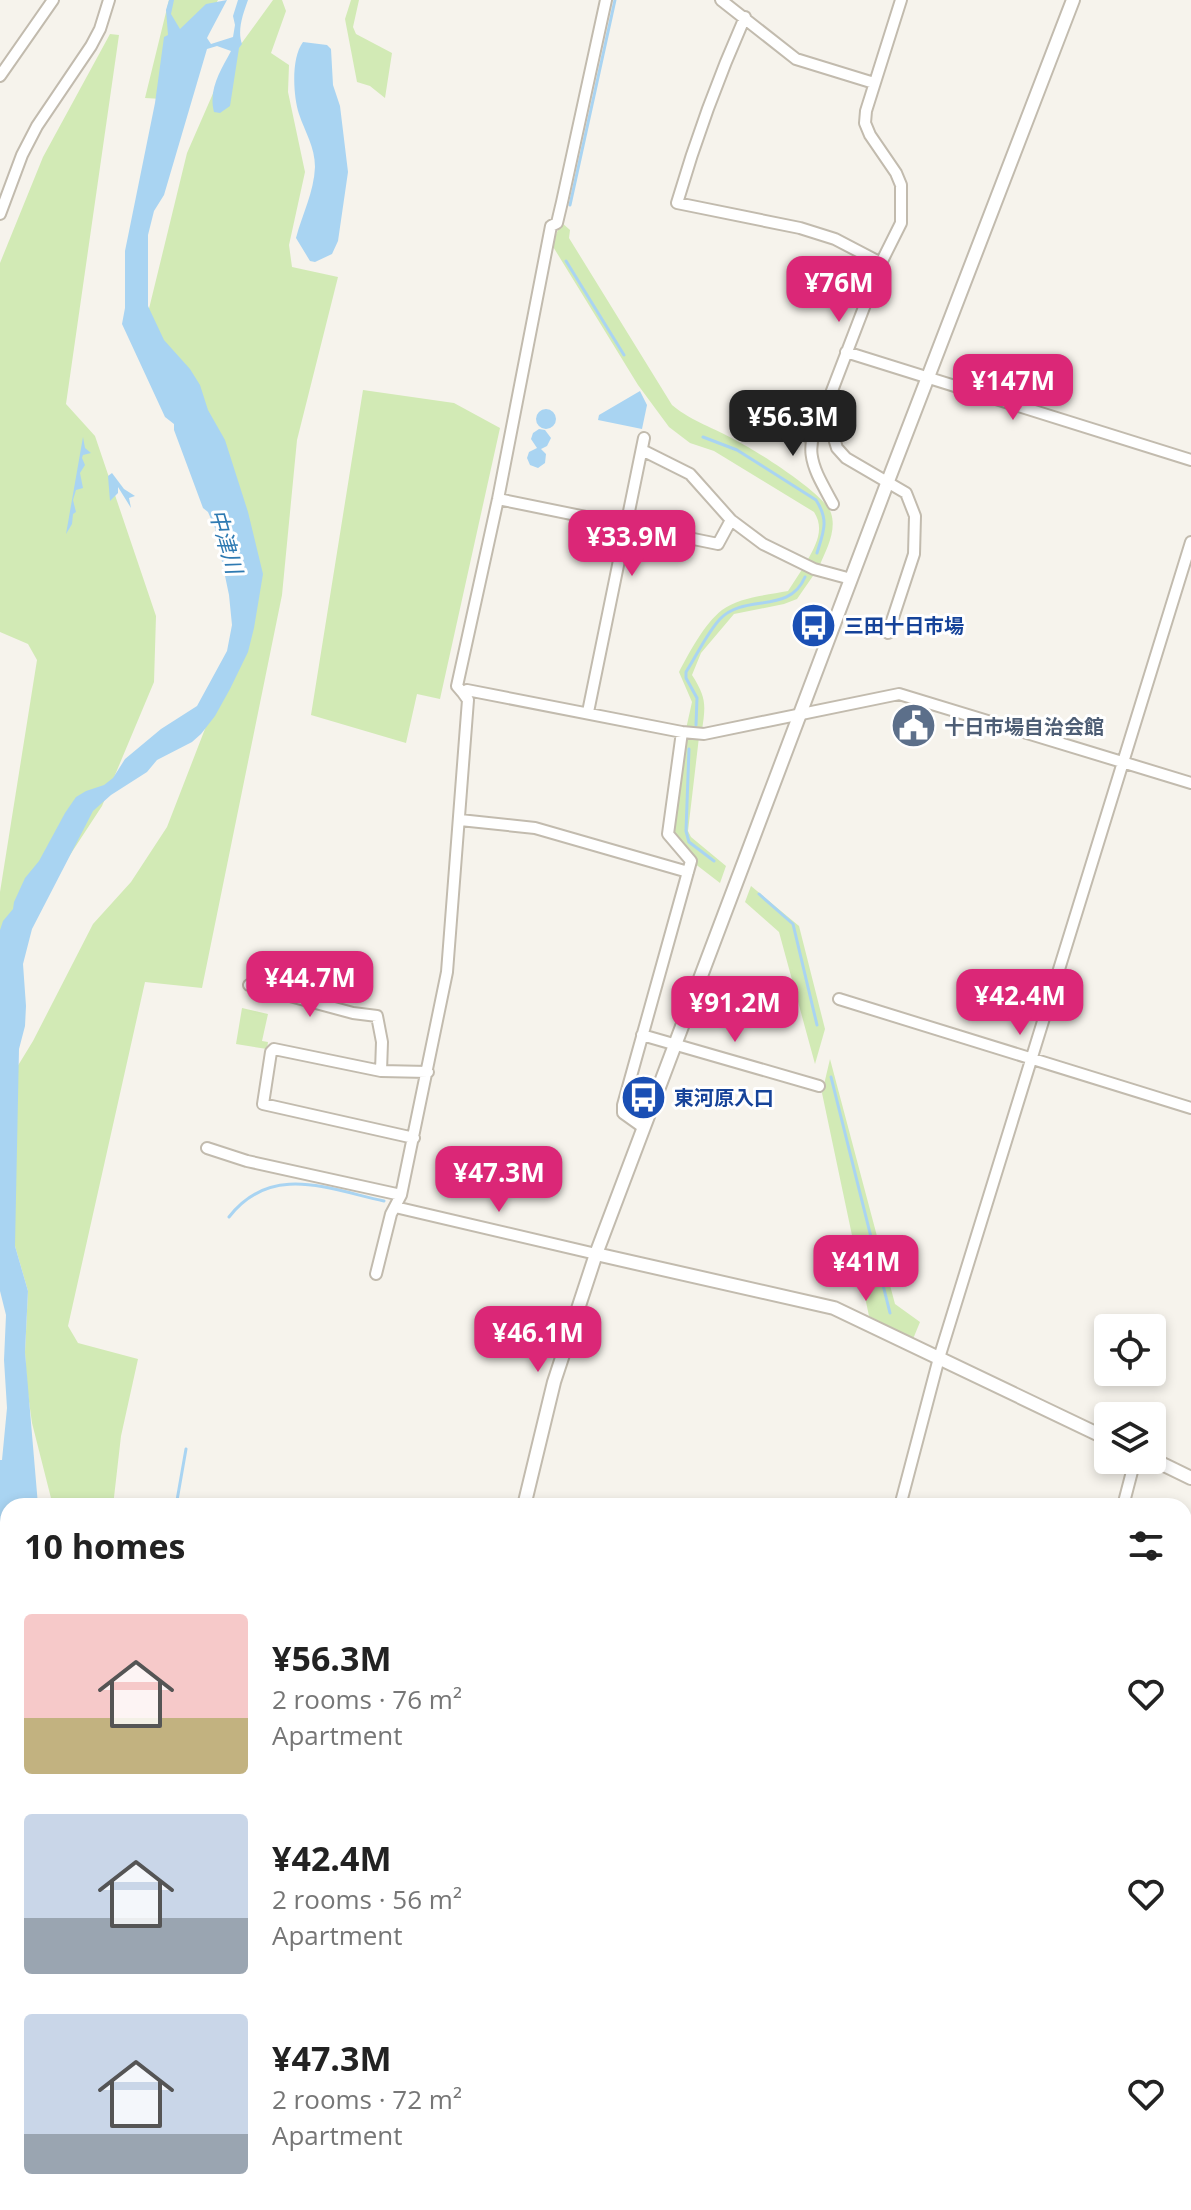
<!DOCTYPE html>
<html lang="en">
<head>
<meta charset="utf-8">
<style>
	:root { --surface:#fff; --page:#f2f2f2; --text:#222; --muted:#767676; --accent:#db2777 }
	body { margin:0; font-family:"Open Sans","Noto Sans JP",sans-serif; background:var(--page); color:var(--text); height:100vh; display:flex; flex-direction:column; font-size:30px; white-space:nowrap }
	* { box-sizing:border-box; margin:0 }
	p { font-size:26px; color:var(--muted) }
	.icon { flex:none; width:44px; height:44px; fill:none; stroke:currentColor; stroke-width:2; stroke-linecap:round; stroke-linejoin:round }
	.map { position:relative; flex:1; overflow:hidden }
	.drawer { position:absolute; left:0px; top:1498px; width:1192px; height:712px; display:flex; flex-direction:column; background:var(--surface); border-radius:24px 24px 0 0; box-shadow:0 4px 12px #0003 }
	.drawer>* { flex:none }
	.fabs { position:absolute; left:1094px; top:1314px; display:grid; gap:16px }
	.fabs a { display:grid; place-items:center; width:72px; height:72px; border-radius:8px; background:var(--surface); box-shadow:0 4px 12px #0003; font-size:40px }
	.price { position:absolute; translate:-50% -68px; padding:0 18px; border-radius:16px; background:var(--accent); color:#fff; font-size:26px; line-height:52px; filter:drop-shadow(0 2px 4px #0008) }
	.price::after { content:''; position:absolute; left:50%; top:48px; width:24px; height:18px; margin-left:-12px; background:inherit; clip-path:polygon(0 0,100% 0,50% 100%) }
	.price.selected { background:#222; color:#fff }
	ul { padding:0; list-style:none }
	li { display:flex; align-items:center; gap:24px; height:200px; padding:0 24px }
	li span { display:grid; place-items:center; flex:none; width:224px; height:160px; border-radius:8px; color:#555 }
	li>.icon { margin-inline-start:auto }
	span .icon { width:96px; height:96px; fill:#fffc; stroke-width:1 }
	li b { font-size:34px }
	h2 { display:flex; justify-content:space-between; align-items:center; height:96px; padding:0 24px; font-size:34px }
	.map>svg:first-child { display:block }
</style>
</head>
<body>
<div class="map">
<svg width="1191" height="2210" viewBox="0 0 1191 2210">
	<rect width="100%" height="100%" fill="#f6f3ec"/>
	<!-- green -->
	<path fill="#d2eab5" d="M169,0H218L162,99L145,98Z
		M273,0H282L286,11L271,53L289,65L288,92L305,172L289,245L292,267L338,277L297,440L282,595L202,988L145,982L68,1326L78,1343L138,1359L121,1436L113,1506H53L32,1423L27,1387L25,1352L28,1291L15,1246L0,1095L33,1041L93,924L131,882L167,827L253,605L146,321L187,153L225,66Z
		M351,0H359L353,27L356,34L392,53L385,98L370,86L357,82L345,19Z
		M110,34L119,35L66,404L95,436L156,616L154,682L102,806L0,962V892L37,660L28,644L0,632V263L43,157Z
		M561,222L570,230L569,238L672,405C694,423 713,427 737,441C757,451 825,494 831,513C837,531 826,550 819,567L807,561C816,545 825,529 814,512L714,451L690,443L669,427L638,385L552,245Z
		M363,390L454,403L500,428L440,699L417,694L406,743L311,715Z
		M803,568L815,573L797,599L784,604L734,614L701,653L692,675C706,697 706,704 702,730L686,729L692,702L679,672C689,653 704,624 722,610C739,597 768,595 788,591Z
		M683,735L699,737L688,831L691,837L726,866L720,883L694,863L674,833Z
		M751,886L799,926L825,1029L815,1064L779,932L745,902Z
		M242,1008L268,1014L262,1041L268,1042L267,1049L236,1044Z
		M830,1059L895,1304L920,1322L913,1339L869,1316L822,1093Z
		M8,1770V1981C0,1912 0,1839 8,1770Z
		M49,2202H199L203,2210H52Z"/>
	<!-- water -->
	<path fill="#a9d4f2" d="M169,0H174L171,14L180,29L206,4L227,0L209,34L207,38L211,44L233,37L235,25L233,16L238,0H248C243,14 237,30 242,44L239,48L230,106L220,113L214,112C208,89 221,70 231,51L217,46L207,49L164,195L154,211L148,235V306L164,340L190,369L200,385L208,410L225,440L248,512L263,574L254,628L248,652L230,689L215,716L201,734L192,742L157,760L147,772L111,795L93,811L32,929L23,964L26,1006L25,1026L19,1049L15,1246L28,1291L25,1352L38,1505L8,1506V1574L3,1570V1556L0,1550V1460H2L7,1408L4,1360L6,1315L0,1291V930L3,921L13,909L14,902L25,878L39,861L65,813L76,797L86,791L104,785L113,778L125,759L161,729L197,706L227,651L232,625L229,595L215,528L208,512L203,508L174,430V424L165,417L122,324L125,308V251L155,103L164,37L168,35L166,10Z
		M303,42L327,45L331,49L333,85L340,106L348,172L338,241L332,254L315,262L310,261L296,238C302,215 314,192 315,167C315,147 305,132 299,114C293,95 291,58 303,42Z
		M640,391L647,405L642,429L598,420L599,415Z
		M536 419a10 10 0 1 1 20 0a10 10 0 1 1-20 0Z
		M539,429L545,430L551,438L547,446L541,449L546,454L545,463L538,468L530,465L527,458L529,452L537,448L531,439L533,433Z
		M83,437L85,448L91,453L83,455L82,458L85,465L80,473L83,488L76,490L73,500L76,512L73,514L72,524L66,534Z
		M112,473L124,489L135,496L129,498L131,508L118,487V493L110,501L108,476Z
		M8,1655V1721L0,1760V1662Z
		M0,2117L8,2141V2202H25L27,2210H0Z"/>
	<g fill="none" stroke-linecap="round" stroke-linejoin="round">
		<!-- stream -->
		<path stroke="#a9d4f2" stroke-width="3" d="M570,205L615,0
			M566,261L624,355
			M703,437L737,450L816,500C829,520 824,531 817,553
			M696,725L697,698L686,678V672C697,655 707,633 720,619C745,593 789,615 805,577
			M689,749L686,831L689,842L714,861
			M759,894L793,924L817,1025
			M831,1077L890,1313
			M229,1217C271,1163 328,1189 384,1201
			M176,1506L186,1449"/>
		<defs>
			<path id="minor" d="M721,0L796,59L874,83
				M745,17C718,78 696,138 677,203L800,228L835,239L881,263
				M0,76L53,0
				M0,214L22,155L37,126L91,46L100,29L109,0
				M846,352L1191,460
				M825,409C800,450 813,467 833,504
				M767,413L812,439
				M642,450L690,474L731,520L763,544L814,569L851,579
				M498,499L718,544L731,520
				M888,633L914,554L915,516L906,493L846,458L837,448L825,409L881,263L901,223V185L896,173L870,135L865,123L866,111L901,0
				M463,693L457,686L498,499L551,226L557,223L562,202L606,0
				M588,712L644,438
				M460,820L535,828L688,872
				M249,985L353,1013L377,1016L382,1042L381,1071
				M839,999L1191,1108
				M642,1035L819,1086
				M644,1128L623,1113V1105L691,861L668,834L682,732
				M414,1138L263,1104L271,1052L274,1049L381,1071L428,1072
				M207,1148L247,1161L401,1195
				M395,1207L596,1254
				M376,1274L391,1214L401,1195L447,972L468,700L463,693L467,690L682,732L704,734L899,694L1191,783
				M900,1506L939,1358L1191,542
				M1123,1506L1135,1460
				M1184,1793L1191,1795
				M1184,1944L1191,1946
				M247,2202L250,2210
				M1066,2202L1081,2210
				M704,2210L706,2202
				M898,2210L900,2202
				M1188,2210L1191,2200"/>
			<path id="tertiary" d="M596,1254L834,1308L1108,1439
				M1152,1459L1191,1478
				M524,1506L554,1382L596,1254L888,481L1073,0
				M526,2202L528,2210
				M543,2202L545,2210
				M560,2202L561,2210"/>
		</defs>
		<!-- minor casing -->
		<use href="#minor" stroke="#c2bbae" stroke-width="14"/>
		<!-- tertiary casing -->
		<use href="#tertiary" stroke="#c2bbae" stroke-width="16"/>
		<!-- minor -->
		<use href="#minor" stroke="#fff" stroke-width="10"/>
		<!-- tertiary -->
		<use href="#tertiary" stroke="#fff" stroke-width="12"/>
	</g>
	<!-- icons -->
	<defs>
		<symbol id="bus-disc" viewBox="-11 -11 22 22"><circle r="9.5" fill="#1a4fb4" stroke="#fff"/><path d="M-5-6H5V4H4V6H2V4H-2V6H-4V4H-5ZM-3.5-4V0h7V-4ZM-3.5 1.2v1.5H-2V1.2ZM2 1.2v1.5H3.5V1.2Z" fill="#fff"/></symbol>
		<symbol id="civic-disc" viewBox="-11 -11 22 22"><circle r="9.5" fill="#5c6f8a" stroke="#fff"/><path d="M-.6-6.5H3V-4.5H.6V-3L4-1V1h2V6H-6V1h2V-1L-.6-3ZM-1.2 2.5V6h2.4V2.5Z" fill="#fff"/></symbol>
	</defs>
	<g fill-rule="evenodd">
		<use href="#bus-disc" x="788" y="600" width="51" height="51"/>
		<use href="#civic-disc" x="888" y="700" width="51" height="51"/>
		<use href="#bus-disc" x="618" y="1072" width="51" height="51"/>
	</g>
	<g text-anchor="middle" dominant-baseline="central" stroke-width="6" stroke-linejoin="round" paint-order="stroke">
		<!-- transit labels -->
		<g font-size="20" font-weight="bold" fill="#164399" stroke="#fff" text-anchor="start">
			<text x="844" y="625">三田十日市場</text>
			<text x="674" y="1097">東河原入口</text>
		</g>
		<!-- service labels -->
		<g font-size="20" font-weight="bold" fill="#4e5e75" stroke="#fff" text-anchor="start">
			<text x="944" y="726">十日市場自治会館</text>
		</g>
		<!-- water labels -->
		<g font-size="22" font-style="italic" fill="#2e7ab2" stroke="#fff">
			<text transform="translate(227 541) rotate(74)">中津川</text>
		</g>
	</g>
</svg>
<div class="fabs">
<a><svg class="icon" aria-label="locate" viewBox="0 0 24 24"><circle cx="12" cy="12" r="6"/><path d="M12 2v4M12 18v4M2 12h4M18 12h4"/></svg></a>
<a><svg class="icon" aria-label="layers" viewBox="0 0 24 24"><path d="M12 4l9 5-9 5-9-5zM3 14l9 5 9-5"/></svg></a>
</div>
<b class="price" style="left:839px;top:324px">¥76M</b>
<b class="price" style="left:1013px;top:422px">¥147M</b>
<b class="price selected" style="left:793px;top:458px">¥56.3M</b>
<b class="price" style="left:632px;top:578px">¥33.9M</b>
<b class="price" style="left:310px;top:1019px">¥44.7M</b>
<b class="price" style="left:1020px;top:1037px">¥42.4M</b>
<b class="price" style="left:735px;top:1044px">¥91.2M</b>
<b class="price" style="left:499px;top:1214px">¥47.3M</b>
<b class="price" style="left:866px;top:1303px">¥41M</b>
<b class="price" style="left:538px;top:1374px">¥46.1M</b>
<section class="drawer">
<h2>10 homes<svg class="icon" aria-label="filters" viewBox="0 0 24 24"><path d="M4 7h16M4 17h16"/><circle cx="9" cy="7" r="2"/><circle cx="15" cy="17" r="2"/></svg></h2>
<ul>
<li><span style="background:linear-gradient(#f6c9c9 65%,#c2b280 0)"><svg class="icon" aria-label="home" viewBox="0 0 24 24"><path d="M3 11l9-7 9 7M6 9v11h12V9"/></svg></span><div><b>¥56.3M</b><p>2 rooms · 76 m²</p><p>Apartment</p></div><svg class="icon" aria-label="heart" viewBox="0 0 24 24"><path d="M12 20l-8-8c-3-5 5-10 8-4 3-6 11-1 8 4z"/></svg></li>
<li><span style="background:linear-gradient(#c9d6e8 65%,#9aa5b1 0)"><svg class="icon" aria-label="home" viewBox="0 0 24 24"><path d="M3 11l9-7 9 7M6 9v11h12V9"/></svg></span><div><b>¥42.4M</b><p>2 rooms · 56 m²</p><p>Apartment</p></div><svg class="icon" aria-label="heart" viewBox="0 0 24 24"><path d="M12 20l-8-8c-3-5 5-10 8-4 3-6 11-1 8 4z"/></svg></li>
<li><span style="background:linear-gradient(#c9d6e8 75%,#9aa5b1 0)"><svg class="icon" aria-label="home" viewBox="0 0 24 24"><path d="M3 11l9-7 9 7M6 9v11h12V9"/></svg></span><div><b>¥47.3M</b><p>2 rooms · 72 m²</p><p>Apartment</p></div><svg class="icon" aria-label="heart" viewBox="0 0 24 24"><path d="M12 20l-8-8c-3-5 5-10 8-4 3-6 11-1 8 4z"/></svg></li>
</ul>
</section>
</div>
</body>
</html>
